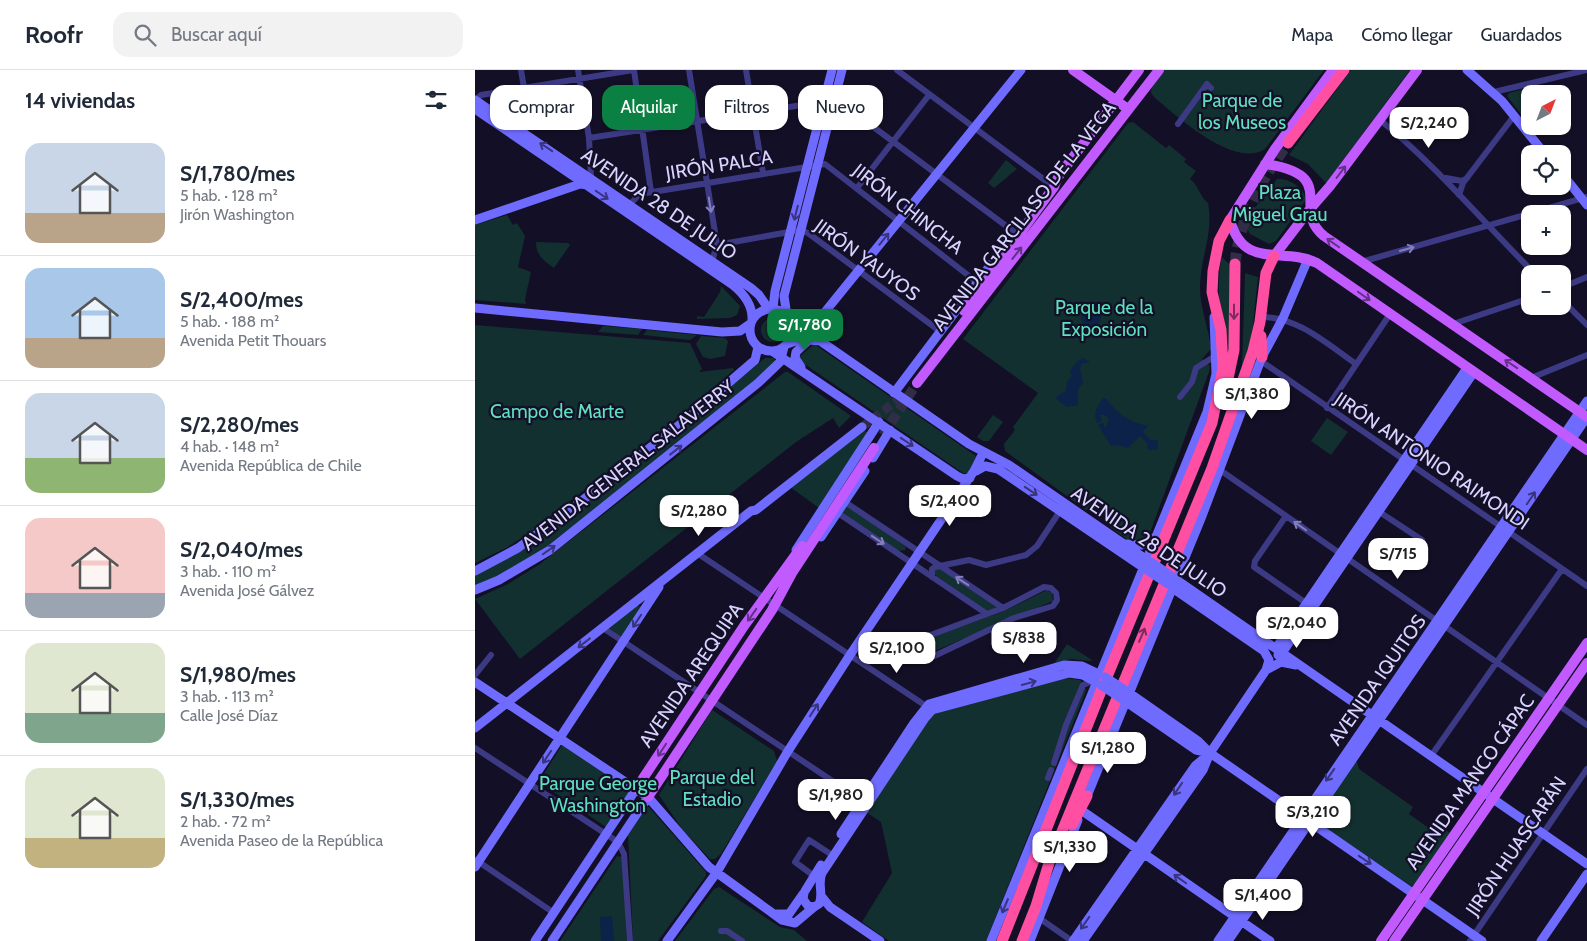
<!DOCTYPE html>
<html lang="es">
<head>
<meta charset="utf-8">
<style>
	:root { --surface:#fff; --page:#f2f2f3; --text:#1f2937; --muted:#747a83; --line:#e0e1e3; --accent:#0b8043 }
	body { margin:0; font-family:Cabin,sans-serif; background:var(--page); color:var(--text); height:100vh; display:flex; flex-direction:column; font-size:19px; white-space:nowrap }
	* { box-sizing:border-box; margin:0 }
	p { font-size:16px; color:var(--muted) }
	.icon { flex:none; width:28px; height:28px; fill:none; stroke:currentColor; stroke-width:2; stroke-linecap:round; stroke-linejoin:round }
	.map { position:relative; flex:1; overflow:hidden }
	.sheet { display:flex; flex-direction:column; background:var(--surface); width:475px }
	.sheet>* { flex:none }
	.top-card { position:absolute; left:15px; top:15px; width:475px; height:45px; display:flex; gap:10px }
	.needle { width:32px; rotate:42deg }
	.controls { position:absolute; left:1046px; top:15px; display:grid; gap:10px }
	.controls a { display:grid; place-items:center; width:50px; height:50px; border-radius:10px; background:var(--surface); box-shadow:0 1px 4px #0004; font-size:25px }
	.price { position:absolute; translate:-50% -42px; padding:0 11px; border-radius:10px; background:#fff; color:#222; font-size:16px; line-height:32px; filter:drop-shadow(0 1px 2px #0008) }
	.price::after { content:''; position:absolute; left:50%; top:30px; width:15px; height:11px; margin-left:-8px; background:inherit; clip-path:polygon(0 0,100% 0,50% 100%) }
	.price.active { background:var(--accent); color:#fff }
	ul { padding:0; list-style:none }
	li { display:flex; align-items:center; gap:15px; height:125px; padding:0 25px }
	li+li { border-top:1px solid var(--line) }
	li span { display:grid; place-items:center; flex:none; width:140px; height:100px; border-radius:15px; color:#555 }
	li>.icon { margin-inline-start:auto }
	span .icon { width:60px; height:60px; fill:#fffc; stroke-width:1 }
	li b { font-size:21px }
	h2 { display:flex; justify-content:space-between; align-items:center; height:60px; padding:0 25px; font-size:21px }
	.pill { padding:0 18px; border-radius:15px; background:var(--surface); box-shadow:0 1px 4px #0004; font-size:18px; line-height:45px }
	.pill.active { background:var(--accent); color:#fff }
	header { display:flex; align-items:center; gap:30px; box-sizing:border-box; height:70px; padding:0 25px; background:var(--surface); border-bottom:1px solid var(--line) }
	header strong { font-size:24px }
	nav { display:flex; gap:28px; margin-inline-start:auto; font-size:18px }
	.search { width:350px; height:45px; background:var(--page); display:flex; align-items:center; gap:12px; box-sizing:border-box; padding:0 18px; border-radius:15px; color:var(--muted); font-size:19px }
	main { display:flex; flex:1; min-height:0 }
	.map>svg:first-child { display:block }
</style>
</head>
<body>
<header>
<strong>Roofr</strong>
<div class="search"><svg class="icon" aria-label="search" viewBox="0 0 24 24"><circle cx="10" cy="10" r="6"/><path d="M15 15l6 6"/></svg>Buscar aquí</div>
<nav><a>Mapa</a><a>Cómo llegar</a><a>Guardados</a></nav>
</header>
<main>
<section class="sheet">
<h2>14 viviendas<svg class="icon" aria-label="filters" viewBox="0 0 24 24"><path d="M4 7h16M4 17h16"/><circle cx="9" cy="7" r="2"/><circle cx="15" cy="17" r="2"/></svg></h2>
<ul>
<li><span style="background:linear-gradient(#c9d6e8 70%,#b9a48a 0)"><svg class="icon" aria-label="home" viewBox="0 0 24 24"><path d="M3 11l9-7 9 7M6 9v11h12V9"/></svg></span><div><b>S/1,780/mes</b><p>5 hab. · 128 m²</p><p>Jirón Washington</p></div></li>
<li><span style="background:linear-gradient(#a9c7e8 70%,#b9a48a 0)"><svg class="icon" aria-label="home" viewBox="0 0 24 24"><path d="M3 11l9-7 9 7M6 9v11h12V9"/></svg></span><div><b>S/2,400/mes</b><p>5 hab. · 188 m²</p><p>Avenida Petit Thouars</p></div></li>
<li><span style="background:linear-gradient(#c9d6e8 65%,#8fb573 0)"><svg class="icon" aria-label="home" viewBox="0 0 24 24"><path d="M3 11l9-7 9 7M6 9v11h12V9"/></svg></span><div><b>S/2,280/mes</b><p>4 hab. · 148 m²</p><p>Avenida República de Chile</p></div></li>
<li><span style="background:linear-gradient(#f6c9c9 75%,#9aa5b1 0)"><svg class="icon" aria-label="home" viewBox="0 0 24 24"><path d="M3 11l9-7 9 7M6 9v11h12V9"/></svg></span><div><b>S/2,040/mes</b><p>3 hab. · 110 m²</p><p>Avenida José Gálvez</p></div></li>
<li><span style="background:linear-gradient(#dfe7d0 70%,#7fa58c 0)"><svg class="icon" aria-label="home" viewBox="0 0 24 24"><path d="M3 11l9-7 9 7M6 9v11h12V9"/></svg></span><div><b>S/1,980/mes</b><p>3 hab. · 113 m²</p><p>Calle José Díaz</p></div></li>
<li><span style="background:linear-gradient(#dfe7d0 70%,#c2b280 0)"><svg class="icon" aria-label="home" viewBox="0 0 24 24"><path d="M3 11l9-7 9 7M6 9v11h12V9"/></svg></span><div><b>S/1,330/mes</b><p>2 hab. · 72 m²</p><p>Avenida Paseo de la República</p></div></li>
</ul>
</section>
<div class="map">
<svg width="1112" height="871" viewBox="0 0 1112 871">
	<rect width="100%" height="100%" fill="#130f26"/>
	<!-- green -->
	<path fill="#12302f" d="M688,0H849L790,79C759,99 703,47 680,28L676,23L677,15Z
		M876,0H935L851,113L833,94L814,85Z
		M1060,16L1062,24H1055V56L1032,26L1034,23Z
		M658,52L691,78L694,75L711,89L709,92L721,101L715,109C724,116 725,127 733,133C739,163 725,188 725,218C725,238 734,259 736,279L727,289L735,296L734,302L672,471L659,474L636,458L634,450L636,447L626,439L623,441L611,440L530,381L529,374L540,360L538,357L563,323L488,269L653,53Z
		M531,90L542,99L519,118L513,113Z
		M802,109C814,108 829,117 831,130L801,171L794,174L775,164L769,152Z
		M32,145L38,155L42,153L50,166L43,197L56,202L50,229L51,234L0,230V155Z
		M61,172L93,173L95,175L79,198C69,191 61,186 61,172Z
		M747,187L756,196L754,291H751C748,257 739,221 747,187Z
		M770,203L783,207L777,266L769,299L767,297Z
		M246,216L265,236L262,245L255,248L222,249V246L229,247L245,222Z
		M286 260a12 12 0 1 1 24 0a12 12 0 1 1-24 0Z
		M0,255L215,273L227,299L224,302L258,298L259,300L196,353L54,463L31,478L0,493Z
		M128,256L167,259L163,265L123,262Z
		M172,260L222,265L215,270L168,265Z
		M226,266L250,268L253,271L250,286L235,289L228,287L221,274Z
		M339,274L501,386L493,404L488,403L328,293L324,289L325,286Z
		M290,288H299L300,292L296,299L74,475L21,507L0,516V504L205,359Z
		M310,302H313L376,346L364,358L358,348L321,372L45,589L0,529L33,514L65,494Z
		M518,345L528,352L514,371H508L502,367Z
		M852,348L873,362L856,385L836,371Z
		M389,360L393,363L344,438L315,417Z
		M373,435L431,477L430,480L423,481L367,442Z
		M462,497L523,538L512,541L459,504V498Z
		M572,520L577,523L578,531L457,582L452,587L443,585L440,577L446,571L529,541Z
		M162,535L166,537L147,567L134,558Z
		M592,574L617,590L616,591L596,589L579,594Z
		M591,608L605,610L610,615L611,621L511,871H414L387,852L417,803L406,752L391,742L456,645L463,641Z
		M237,640L299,681L302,691L246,784L240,789H235L207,759L184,725Z
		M87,675L158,721L131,757L64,712Z
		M879,692H882L884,699L938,737L934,744L961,763L972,761L975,763L940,814L936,816L842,752L840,748Z
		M173,736L231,802V806L183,871H158L153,765Z
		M142,786L147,787L152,871H85Z
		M244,817L305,857L319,860L332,871H200L239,819Z"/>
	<!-- water -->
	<path fill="#0c2248" d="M606 247a10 10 0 1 1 20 0a10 10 0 1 1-20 0Z
		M608,288L615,292L606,294L605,300L608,313L603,319V335L592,337L581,329L582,326L591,321L592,312L597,306L595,301L602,292Z
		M628,328H631C642,344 654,352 673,356L668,362L676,370H683L682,380H673L672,373L665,366L653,378L643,375L636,376L623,355L628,353L630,357H631L634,349L630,345H625L627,351L622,353C618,343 622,337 628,328Z
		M137,846L139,871H126L125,847Z"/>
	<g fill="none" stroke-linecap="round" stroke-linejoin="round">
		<!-- secondary-tunnel -->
		<path stroke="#312d47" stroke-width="9" stroke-dasharray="9 4.5" stroke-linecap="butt" d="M387,357L424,329"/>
		<!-- primary-tunnel -->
		<path stroke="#312d47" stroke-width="10" stroke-dasharray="10 5" stroke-linecap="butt" d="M408,365L442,313"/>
		<!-- highway-tunnel -->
		<path stroke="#312d47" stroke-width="11" stroke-dasharray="11 5.5" stroke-linecap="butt" d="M760,194C765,147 786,111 813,73"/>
		<!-- street -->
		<path stroke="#3d3a85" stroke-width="6" d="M46,0L49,18
			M103,0L114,68L116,107
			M159,0L176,122
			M214,0L242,175L237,191
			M271,0L288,103
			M422,0L579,117
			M1019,22L1112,0
			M0,30L6,25L158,0
			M905,50C962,96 1008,152 1060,204
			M703,54L732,14L736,18
			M114,68L359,30L365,32L542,164
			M971,108L987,111L992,108
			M382,118L454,25
			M984,125L988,113L1039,46
			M155,134L165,124L350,94L503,213
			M242,175L325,160L333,163L466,262
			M886,192L1112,127
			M1088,217L1112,207
			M1088,231L1112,255
			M785,247C822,246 852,274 881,294
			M978,254L1055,228
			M786,291L1112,516
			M1056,308L1112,285
			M705,327L717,312L721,298L737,288
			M852,338L915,244
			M745,400L1112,655
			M370,432L528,538
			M903,441L947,470
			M363,443L512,544
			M811,446L780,491L779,497L831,533
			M222,483L454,638
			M457,507V499L460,497L494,490L511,495L551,485L562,476L585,441
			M569,517L576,518L581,523L582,530L578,536L539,548L453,589H446L439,583L438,576L445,569L528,538Z
			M128,558L389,732
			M0,605L16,585
			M0,678L143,772L149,784L155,871
			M956,686L1087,499
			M579,693L591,655L608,615L613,613
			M573,708L576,700
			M1,790L79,843
			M339,806L320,792L334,770L354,783
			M564,848L597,871
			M246,861H252L267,871
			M995,871L1112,699"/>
		<!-- secondary -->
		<path stroke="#6f6bff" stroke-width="9" d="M992,0L1027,31L1070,84
			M0,30L276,218L284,225L293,238
			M0,39L258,215C269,224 278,235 277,250
			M1088,105L1112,135
			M0,150L105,114L113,115
			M0,238L247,262L265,261L275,254
			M298,238L300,221L357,0
			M275 260a21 21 0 1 1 42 0a21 21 0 1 1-42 0Z
			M312,246L309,226L367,0
			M315,250L494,374L534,395L675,492
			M312,274L326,269L341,253L546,0
			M297,281L482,406L488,409L495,408
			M326,297L320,288L321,282L334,270L346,271
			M419,323L520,189L529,181
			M398,388L415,360
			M501,401L510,396L523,399L672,500
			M346,467L390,401
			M651,474L667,475L680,467
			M321,480L404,352
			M0,501L43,478L96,439L208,352L280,290L283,277
			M696,506L1112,794
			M0,520L24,510L75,480L283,313L305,292L309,277
			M801,578L992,298
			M803,585L807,583L999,302
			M791,600L806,592L821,595
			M0,612L173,727L234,797L307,850L320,853L339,837
			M650,620L723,671L735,683L1007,871
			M647,629L721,680L735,683
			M0,658L276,441L281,440L387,357
			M610,731L727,446L787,287L808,248L833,189
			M606,740L795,871
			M366,764L439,653L454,634L589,595L607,596L630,607
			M0,797L184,517
			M330,821L346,795
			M329,823L328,829L333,836L339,837L344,834C349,824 342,814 347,803L450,648L457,640L594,603L608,605L626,615
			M347,827L355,837L405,871
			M302,844H314L328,824
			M60,871L161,719
			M77,871L173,727
			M192,871L242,802L313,681L375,585L499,401L508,383
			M516,871L732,342L741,304L739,247
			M555,871L603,750
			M598,871L720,696L733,685
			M608,871L728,700L735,683L791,600L794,590L789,581L693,515
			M743,871L1112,331
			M753,871L1112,347
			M1066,871L1112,804"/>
		<!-- primary -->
		<path stroke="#c25bff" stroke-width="10" d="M598,0L653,39
			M858,0L800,79L755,150C769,201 807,176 842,193L1112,380
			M790,94C866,105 815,139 849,166L1112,347
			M799,186L835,139L855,116L942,0
			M489,241C520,200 548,158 579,117L583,107L664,0
			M442,313L684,0
			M161,719L269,556L327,476
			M173,727L297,540L317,503L399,378
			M906,871L1112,573
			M919,871L1112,593"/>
		<!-- highway -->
		<path stroke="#ff4fa3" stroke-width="11" d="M813,73L869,0
			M786,266L787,287
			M751,318L759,280L760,194
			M597,755L612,726
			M527,871L624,626L737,353L748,298L746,260L737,222L738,201L744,171L755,150
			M547,871L561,836L574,793L737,398L778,281L785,252L791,203L799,186"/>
		<!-- secondary-bridge -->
		<path stroke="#6f6bff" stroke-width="9" d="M676,492L696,506
			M672,500L693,514
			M630,607L650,620
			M626,615L647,629"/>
	</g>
	<!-- one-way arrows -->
	<defs><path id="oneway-shaft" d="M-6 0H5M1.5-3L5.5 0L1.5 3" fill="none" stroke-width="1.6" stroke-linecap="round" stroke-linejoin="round" transform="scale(1.25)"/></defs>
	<g stroke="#38347d">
		<use href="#oneway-shaft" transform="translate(71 77) rotate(-146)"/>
		<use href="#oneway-shaft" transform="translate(127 125) rotate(34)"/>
		<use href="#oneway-shaft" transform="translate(321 143) rotate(104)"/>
		<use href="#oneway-shaft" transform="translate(409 169) rotate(-51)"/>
		<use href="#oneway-shaft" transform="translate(432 372) rotate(34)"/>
		<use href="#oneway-shaft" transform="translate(201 380) rotate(-38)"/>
		<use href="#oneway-shaft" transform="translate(556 421) rotate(34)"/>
		<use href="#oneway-shaft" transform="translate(1056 428) rotate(-56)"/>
		<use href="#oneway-shaft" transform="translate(74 480) rotate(-35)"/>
		<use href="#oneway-shaft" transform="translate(162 551) rotate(124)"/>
		<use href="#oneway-shaft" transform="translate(109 573) rotate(142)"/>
		<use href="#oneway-shaft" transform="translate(554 613) rotate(-15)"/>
		<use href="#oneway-shaft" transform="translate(339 640) rotate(-57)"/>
		<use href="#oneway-shaft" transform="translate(72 687) rotate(124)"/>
		<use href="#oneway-shaft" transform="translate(855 705) rotate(125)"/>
		<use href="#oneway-shaft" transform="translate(703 719) rotate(124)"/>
		<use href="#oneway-shaft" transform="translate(890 790) rotate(34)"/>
		<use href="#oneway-shaft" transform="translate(705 809) rotate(-145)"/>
		<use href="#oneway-shaft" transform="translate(530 836) rotate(113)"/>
		<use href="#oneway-shaft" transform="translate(610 853) rotate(125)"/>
	</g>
	<g stroke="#623188">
		<use href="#oneway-shaft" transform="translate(866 102) rotate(-53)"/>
		<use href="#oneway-shaft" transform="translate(858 173) rotate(-145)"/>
		<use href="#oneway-shaft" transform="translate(542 183) rotate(-52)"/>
		<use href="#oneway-shaft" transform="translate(889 226) rotate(35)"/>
		<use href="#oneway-shaft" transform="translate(1036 294) rotate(-146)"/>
		<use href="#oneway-shaft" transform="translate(277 545) rotate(125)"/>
		<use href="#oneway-shaft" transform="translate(187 680) rotate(123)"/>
	</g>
	<g stroke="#837fbc">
		<use href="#oneway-shaft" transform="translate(235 135) rotate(81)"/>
		<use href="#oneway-shaft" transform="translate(932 179) rotate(-16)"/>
		<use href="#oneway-shaft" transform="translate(825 456) rotate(-145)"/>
		<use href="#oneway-shaft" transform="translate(403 470) rotate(34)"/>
		<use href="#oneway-shaft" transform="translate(487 511) rotate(-147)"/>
	</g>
	<g stroke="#7d2c5e">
		<use href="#oneway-shaft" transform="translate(759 242) rotate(90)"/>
		<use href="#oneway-shaft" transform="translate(667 565) rotate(-67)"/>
	</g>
	<g text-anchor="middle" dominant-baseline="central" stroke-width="4.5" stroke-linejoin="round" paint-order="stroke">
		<!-- park labels -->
		<g font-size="19" fill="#5fe0c0" stroke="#130f26">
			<text x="767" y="30">Parque de<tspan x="767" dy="22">los Museos</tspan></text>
			<text x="805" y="122">Plaza<tspan x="805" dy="22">Miguel Grau</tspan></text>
			<text x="629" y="237">Parque de la<tspan x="629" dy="22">Exposición</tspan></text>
			<text x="82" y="341">Campo de Marte</text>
			<text x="237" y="707">Parque del<tspan x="237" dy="22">Estadio</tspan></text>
			<text x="123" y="713">Parque George<tspan x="123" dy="22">Washington</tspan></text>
		</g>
		<!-- street labels -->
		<g font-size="19" fill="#d9d4ff" stroke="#130f26">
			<text transform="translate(244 95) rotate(-9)">JIRÓN PALCA</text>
			<text transform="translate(184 134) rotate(34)">AVENIDA 28 DE JULIO</text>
			<text transform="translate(433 139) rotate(38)">JIRÓN CHINCHA</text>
			<text transform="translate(549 146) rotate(-52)">AVENIDA GARCILASO DE LA VEGA</text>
			<text transform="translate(392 190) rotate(36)">JIRÓN YAUYOS</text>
			<text transform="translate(957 391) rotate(34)">JIRÓN ANTONIO RAIMONDI</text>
			<text transform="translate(153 395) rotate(-38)">AVENIDA GENERAL SALAVERRY</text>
			<text transform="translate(674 472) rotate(34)">AVENIDA 28 DE JULIO</text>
			<text transform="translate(216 605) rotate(-56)">AVENIDA AREQUIPA</text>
			<text transform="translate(902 610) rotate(-55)">AVENIDA IQUITOS</text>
			<text transform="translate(995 712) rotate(-55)">AVENIDA MANCO CÁPAC</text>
			<text transform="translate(1041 776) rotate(-56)">JIRÓN HUASCARÁN</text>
		</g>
	</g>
</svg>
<div class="controls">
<a><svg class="needle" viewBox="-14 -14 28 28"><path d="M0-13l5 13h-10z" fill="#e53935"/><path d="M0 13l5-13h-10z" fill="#747a83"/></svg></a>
<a><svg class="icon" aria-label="locate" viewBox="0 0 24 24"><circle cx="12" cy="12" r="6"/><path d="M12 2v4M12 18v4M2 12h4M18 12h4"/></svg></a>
<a>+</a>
<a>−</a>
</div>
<b class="price" style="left:954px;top:79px">S/2,240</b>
<b class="price active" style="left:330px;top:281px">S/1,780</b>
<b class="price" style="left:777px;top:350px">S/1,380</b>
<b class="price" style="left:475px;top:457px">S/2,400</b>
<b class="price" style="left:224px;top:467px">S/2,280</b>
<b class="price" style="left:923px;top:510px">S/715</b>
<b class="price" style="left:822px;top:579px">S/2,040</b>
<b class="price" style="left:549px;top:594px">S/838</b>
<b class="price" style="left:422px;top:604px">S/2,100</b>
<b class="price" style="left:633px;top:704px">S/1,280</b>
<b class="price" style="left:361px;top:751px">S/1,980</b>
<b class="price" style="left:838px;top:768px">S/3,210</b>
<b class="price" style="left:595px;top:803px">S/1,330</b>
<b class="price" style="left:788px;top:851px">S/1,400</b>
<div class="top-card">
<a class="pill">Comprar</a>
<a class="pill active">Alquilar</a>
<a class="pill">Filtros</a>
<a class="pill">Nuevo</a>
</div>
</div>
</main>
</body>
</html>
